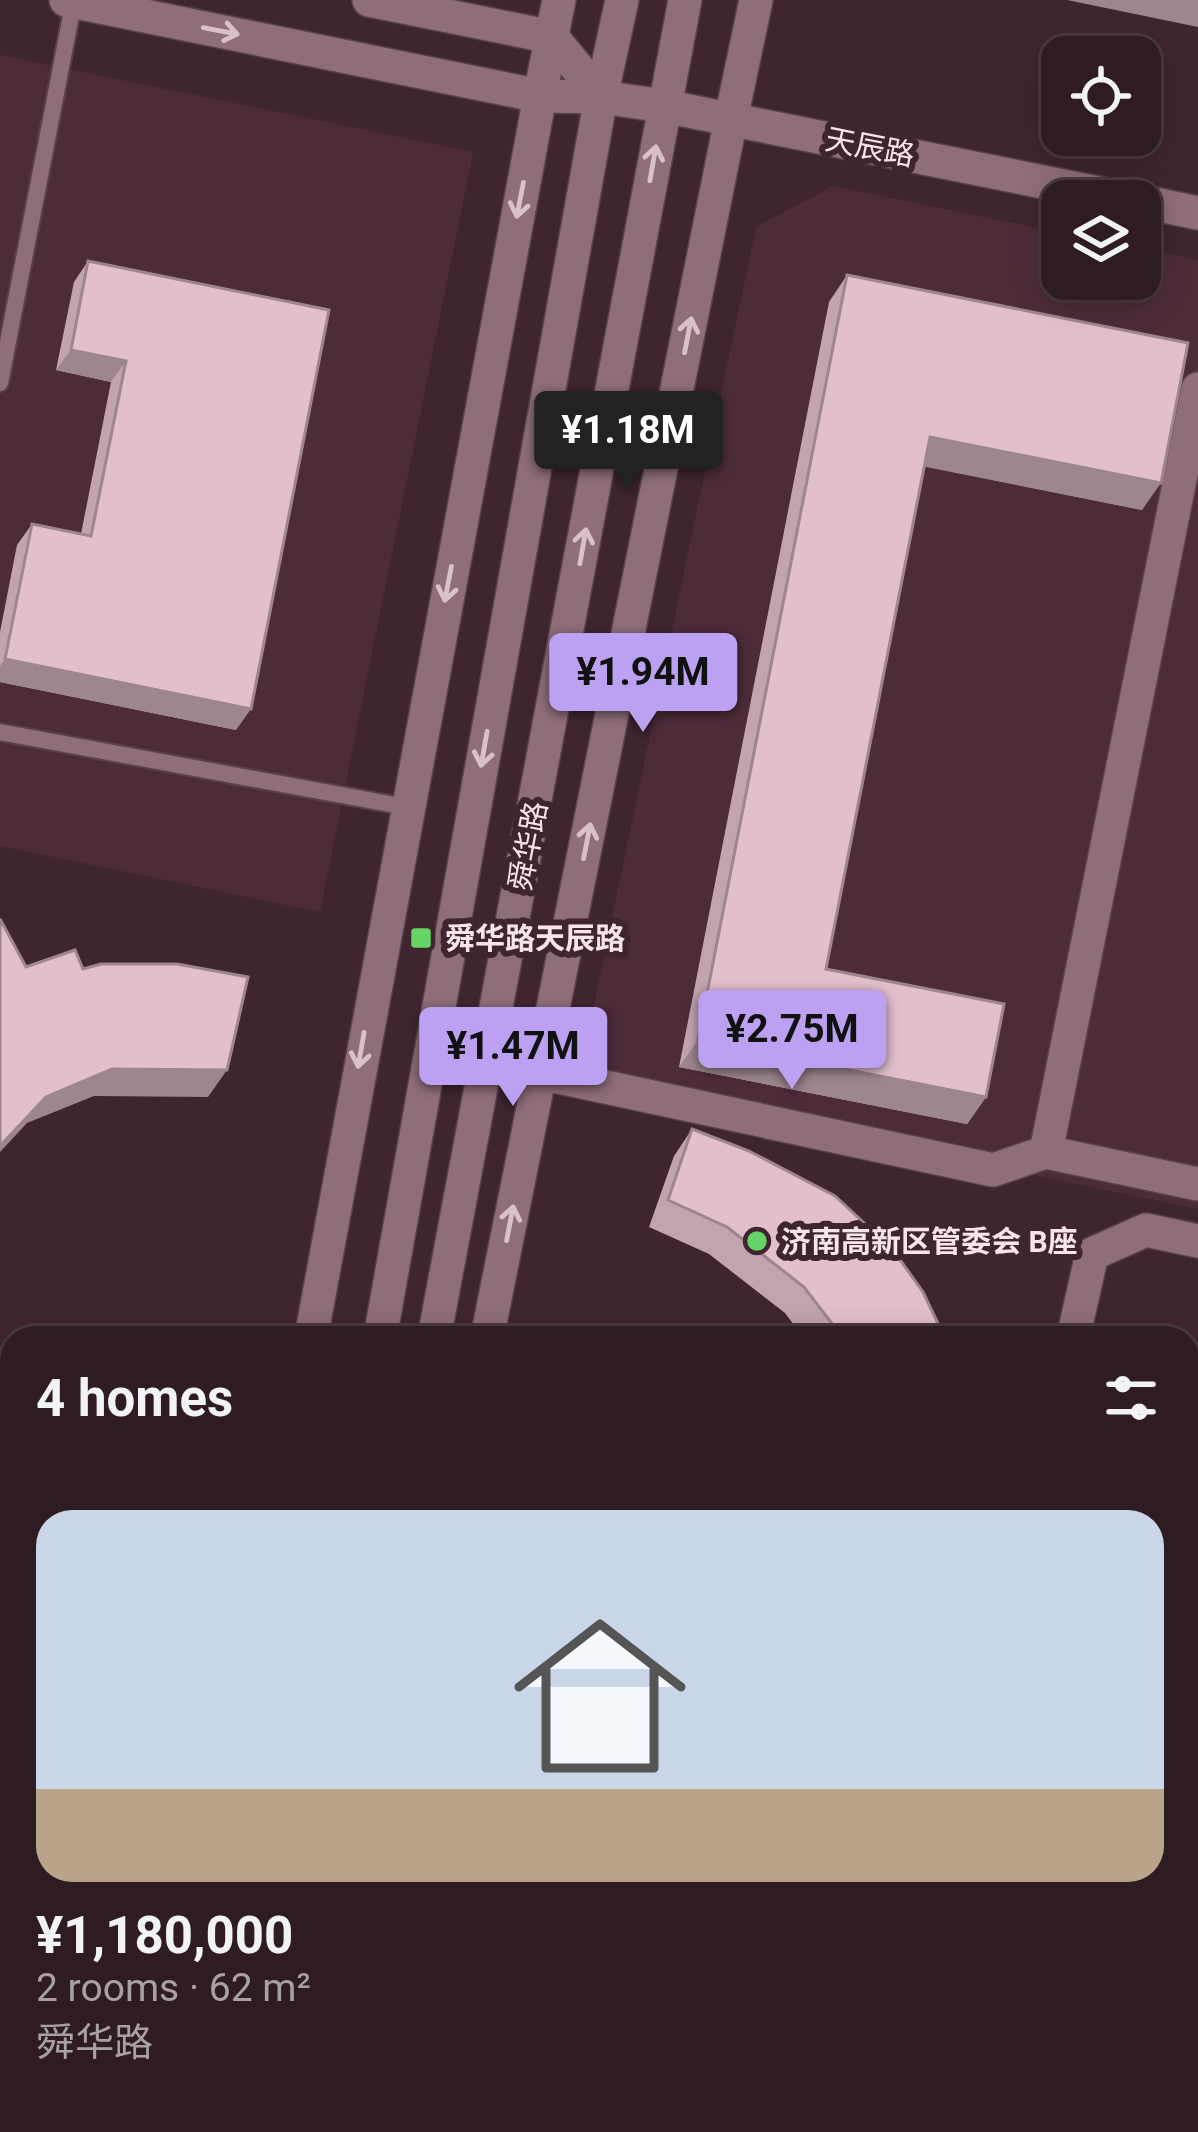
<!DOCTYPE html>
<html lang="en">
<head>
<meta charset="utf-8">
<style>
	:root { --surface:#2f1c23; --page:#37252b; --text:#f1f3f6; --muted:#a7a1a6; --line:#4a3a41; --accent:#bca0f2 }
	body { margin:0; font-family:Roboto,"Noto Sans SC",sans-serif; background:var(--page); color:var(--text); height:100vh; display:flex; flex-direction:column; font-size:45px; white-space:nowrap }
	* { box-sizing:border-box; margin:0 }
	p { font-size:39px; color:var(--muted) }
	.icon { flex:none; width:66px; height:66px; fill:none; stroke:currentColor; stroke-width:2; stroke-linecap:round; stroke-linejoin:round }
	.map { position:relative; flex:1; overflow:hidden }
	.sheet { position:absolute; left:0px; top:1326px; width:1200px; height:807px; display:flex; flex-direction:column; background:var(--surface); border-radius:36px 36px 0 0; box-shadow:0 6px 30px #0003,0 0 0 3px var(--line) }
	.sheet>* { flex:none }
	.controls { position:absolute; left:1041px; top:36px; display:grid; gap:24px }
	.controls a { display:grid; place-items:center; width:120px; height:120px; border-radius:24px; background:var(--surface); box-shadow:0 6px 30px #0003,0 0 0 3px var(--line); font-size:60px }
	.price { position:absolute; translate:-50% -102px; padding:0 27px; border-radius:12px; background:var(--accent); color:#111; font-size:39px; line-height:78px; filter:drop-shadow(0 3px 6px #0008) }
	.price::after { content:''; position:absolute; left:50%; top:72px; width:36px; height:27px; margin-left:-18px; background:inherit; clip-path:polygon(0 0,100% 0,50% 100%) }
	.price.on { background:#222; color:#fff }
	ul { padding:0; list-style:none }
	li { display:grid; align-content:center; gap:24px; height:636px; padding:0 36px }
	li+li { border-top:3px solid var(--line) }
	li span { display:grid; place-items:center; height:372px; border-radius:36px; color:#555 }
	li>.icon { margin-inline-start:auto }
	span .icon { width:216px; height:216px; fill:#fffc; stroke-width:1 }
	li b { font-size:51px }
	h2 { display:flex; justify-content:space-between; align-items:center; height:144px; padding:0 36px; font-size:51px }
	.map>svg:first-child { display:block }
</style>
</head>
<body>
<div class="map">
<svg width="1198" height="2132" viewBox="0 0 1198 2132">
	<rect width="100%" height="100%" fill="#3f252f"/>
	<!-- built -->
	<path fill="#4d2c3a" d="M0,55L473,152L320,912L0,846Z
		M833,186L1062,233V279H1140V248L1198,260V1209L578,1081L756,227Z
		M1188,1956L1198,1959V2132H595L598,2121H1188Z"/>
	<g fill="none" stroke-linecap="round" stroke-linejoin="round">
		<defs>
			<path id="service" d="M0,383L74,0
				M0,732L406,807"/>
			<path id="minor" d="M1198,389L1046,1152L1198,1184
				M540,1073L993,1170L1046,1152
				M1073,1338L1092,1254L1146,1230L1198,1241"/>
			<path id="tertiary" d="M542,85L559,0
				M731,119L756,0"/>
			<path id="secondary" d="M66,0L540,96L601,97L664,106L1138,201
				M369,0L552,37L601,97
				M1140,201L1198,213
				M311,1338L542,85
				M380,1338L601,97L622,0
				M434,1338L685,0
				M487,1338L731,119
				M166,2121V2132
				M59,2132L61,2121
				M294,2132L301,2121
				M390,2132L392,2121"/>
		</defs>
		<!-- service casing -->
		<use href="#service" stroke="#58414b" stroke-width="20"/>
		<!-- minor casing -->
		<use href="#minor" stroke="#58414b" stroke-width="36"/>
		<!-- tertiary casing -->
		<use href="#tertiary" stroke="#58414b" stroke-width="36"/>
		<!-- secondary casing -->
		<use href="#secondary" stroke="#58414b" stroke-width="36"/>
		<!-- service -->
		<use href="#service" stroke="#8e6e7a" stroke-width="16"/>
		<!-- minor -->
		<use href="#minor" stroke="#8e6e7a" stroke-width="33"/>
		<!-- tertiary -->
		<use href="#tertiary" stroke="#8e6e7a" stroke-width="33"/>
		<!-- secondary -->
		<use href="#secondary" stroke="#8e6e7a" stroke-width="33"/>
	</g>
	<!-- wall -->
	<path fill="#c2a4af" d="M88,261L329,310L236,730L0,682V632L17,545L32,524L81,534L111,382L56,370L74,282Z
		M847,275L1142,510L924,466L826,969L986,1097L967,1124L679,1067L829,302Z
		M692,1129L945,1338H804L785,1313L709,1254L649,1227L674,1156Z
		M774,2121H1090L1096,2132H779Z"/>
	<!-- shaded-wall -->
	<path fill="#9e868f" d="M1067,0H1198V27Z
		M71,350L126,361L111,382L56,370Z
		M930,437L1161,483L1142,510L911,464Z
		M5,659L251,709L236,730L0,682V666Z
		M698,1040L986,1097L967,1124L679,1067Z
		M112,1069L227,1070L208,1097L94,1096L27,1123L0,1152V1146L46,1097Z
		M1188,1712L1198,1715V1758L1188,1755Z"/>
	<!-- building -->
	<path fill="#e2bfcc" stroke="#9e868f" stroke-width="3" d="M88,261L329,310L251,709L5,659L32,524L91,536L126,361L71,350Z
		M847,275L1188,343L1161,483L930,437L826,969L1004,1004L986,1097L698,1040Z
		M0,919L26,967L75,950L83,969L101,964H177L248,977L227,1070L112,1069L46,1097L0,1146Z
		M692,1129L749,1151L835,1196L893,1250L923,1292L945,1338H843L804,1287L727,1227L668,1200Z
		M1188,1622L1198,1624V1715L1188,1712Z
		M819,2121H1090L1096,2132H825Z"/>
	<!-- one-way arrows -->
	<defs><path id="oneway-shaft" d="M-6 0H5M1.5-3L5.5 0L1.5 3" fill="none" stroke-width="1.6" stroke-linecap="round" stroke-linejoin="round" transform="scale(3)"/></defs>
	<g stroke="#d8c1ca">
		<use href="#oneway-shaft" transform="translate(221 31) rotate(11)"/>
		<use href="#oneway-shaft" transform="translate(653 163) rotate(-80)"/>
		<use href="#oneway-shaft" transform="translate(520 200) rotate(101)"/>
		<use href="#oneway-shaft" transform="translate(688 335) rotate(-79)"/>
		<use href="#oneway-shaft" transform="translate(583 546) rotate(-80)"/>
		<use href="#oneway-shaft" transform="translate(448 584) rotate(101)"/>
		<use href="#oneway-shaft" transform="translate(484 749) rotate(100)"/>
		<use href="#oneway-shaft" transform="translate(587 841) rotate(-79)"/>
		<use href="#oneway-shaft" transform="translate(361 1050) rotate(100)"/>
		<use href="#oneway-shaft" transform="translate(510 1223) rotate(-79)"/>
	</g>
	<!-- markers -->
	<g fill="#66d467" stroke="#3f252f" stroke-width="4.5">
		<rect x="409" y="926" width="24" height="24" rx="6"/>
		<circle cx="757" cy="1241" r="12"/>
	</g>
	<g text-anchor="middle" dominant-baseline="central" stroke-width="12" stroke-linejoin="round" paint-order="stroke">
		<!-- street labels -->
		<g font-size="30" fill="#f8e5ec" stroke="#3f252f">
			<text transform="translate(870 147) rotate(11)">天辰路</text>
			<text transform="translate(528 846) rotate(-79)">舜华路</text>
		</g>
		<!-- poi labels -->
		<g font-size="30" font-weight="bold" fill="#f8e5ec" stroke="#3f252f" text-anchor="start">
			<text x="445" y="938">舜华路天辰路</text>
			<text x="781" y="1241">济南高新区管委会 B座</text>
		</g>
	</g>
</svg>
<div class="controls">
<a><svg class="icon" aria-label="locate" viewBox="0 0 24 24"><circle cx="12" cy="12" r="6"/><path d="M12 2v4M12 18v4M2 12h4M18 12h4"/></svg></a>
<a><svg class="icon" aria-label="layers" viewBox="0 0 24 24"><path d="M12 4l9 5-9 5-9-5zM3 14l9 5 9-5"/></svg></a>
</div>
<b class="price on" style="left:628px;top:493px">¥1.18M</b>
<b class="price" style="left:643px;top:735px">¥1.94M</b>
<b class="price" style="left:792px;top:1092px">¥2.75M</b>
<b class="price" style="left:513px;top:1109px">¥1.47M</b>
<section class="sheet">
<h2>4 homes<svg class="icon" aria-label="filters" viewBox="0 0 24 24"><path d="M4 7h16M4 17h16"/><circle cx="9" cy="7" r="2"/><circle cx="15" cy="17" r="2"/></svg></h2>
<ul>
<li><span style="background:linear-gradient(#c9d6e8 75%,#b9a48a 0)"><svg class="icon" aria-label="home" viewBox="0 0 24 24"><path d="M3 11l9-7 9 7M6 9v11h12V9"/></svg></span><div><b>¥1,180,000</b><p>2 rooms · 62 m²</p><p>舜华路</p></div></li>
</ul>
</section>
</div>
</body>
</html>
